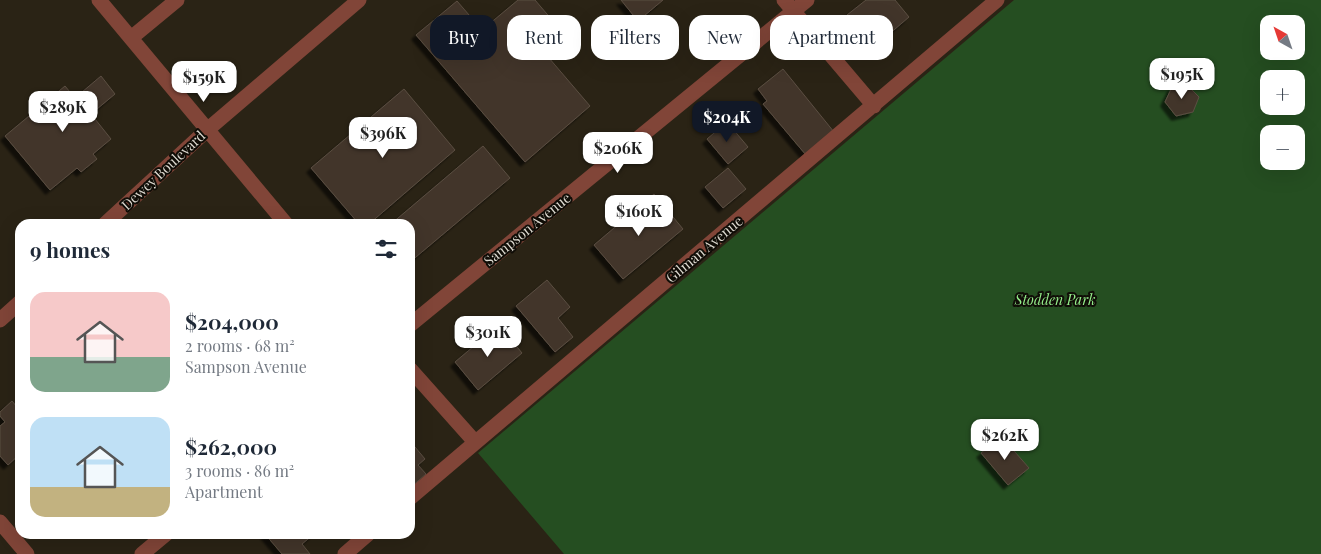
<!DOCTYPE html>
<html lang="en">
<head>
<meta charset="utf-8">
<style>
	:root { --surface:#fff; --page:#f6f6f7; --text:#1f2937; --muted:#747a83; --accent:#111827 }
	body { margin:0; font-family:"Playfair Display",serif; background:var(--page); color:var(--text); height:100vh; display:flex; flex-direction:column; font-size:19px; white-space:nowrap }
	* { box-sizing:border-box; margin:0 }
	p { font-size:16px; color:var(--muted) }
	.icon { flex:none; width:28px; height:28px; fill:none; stroke:currentColor; stroke-width:2; stroke-linecap:round; stroke-linejoin:round }
	.map { position:relative; flex:1; overflow:hidden }
	.panel { position:absolute; left:15px; top:219px; width:400px; height:320px; display:flex; flex-direction:column; background:var(--surface); border-radius:15px; box-shadow:0 5px 20px #0002 }
	.panel>* { flex:none }
	.hud { position:absolute; left:430px; top:15px; width:475px; height:45px; display:flex; gap:10px }
	.needle { width:32px; rotate:320deg }
	.tools { position:absolute; left:1260px; top:15px; display:grid; gap:10px }
	.tools a { display:grid; place-items:center; width:45px; height:45px; border-radius:10px; background:var(--surface); box-shadow:0 5px 20px #0002; font-size:25px }
	.price { position:absolute; translate:-50% -42px; padding:0 11px; border-radius:10px; background:#fff; color:#222; font-size:16px; line-height:32px; filter:drop-shadow(0 1px 2px #0008) }
	.price::after { content:''; position:absolute; left:50%; top:30px; width:15px; height:11px; margin-left:-8px; background:inherit; clip-path:polygon(0 0,100% 0,50% 100%) }
	.price.active { background:var(--accent); color:#fff }
	ul { padding:0; list-style:none }
	li { display:flex; align-items:center; gap:15px; height:125px; padding:0 15px }
	li span { display:grid; place-items:center; flex:none; width:140px; height:100px; border-radius:15px; color:#555 }
	li>.icon { margin-inline-start:auto }
	span .icon { width:60px; height:60px; fill:#fffc; stroke-width:1 }
	li b { font-size:21px }
	h2 { display:flex; justify-content:space-between; align-items:center; height:60px; padding:0 15px; font-size:21px }
	.pill { padding:0 18px; border-radius:15px; background:var(--surface); box-shadow:0 5px 20px #0002; font-size:18px; line-height:45px }
	.pill.active { background:var(--accent); color:#fff }
	.map>svg:first-child { display:block }
</style>
</head>
<body>
<div class="map">
<svg width="1321" height="554" viewBox="0 0 1321 554">
	<defs>
		<filter id="shadow"><feDropShadow dx="-4.5" dy="4.5" stdDeviation="1" flood-color="#0009"/></filter>
	</defs>
	<rect width="100%" height="100%" fill="#2a2315"/>
	<!-- green -->
	<path fill="#254e21" fill-rule="evenodd" d="M1014,0H1321V554H564L478,453ZM1269,24H1296V51H1269ZM1269,79H1296V106H1269ZM1269,134H1296V161H1269Z"/>
	<!-- building -->
	<path fill="#42362a" stroke="#5b4e42" filter="url(#shadow)" d="M518,0H535L564,34L543,51L590,106L525,162L416,35L457,1L482,30Z
		M621,0H663L638,21Z
		M866,0H895L909,17L874,47L847,15Z
		M783,69L834,132L806,155L763,104L767,101L758,89Z
		M101,76L115,94L91,114L111,139L93,154L97,159L81,172L77,168L50,190L5,136L65,86L75,98Z
		M1187,85L1199,97L1193,112L1176,116L1165,102L1172,87Z
		M404,89L455,150L369,224H359L311,168Z
		M727,122L748,147L728,164L707,139Z
		M483,146L510,178L410,262V224H391Z
		M728,168L746,189L723,208L705,187Z
		M654,194L683,229L623,279L594,245Z
		M547,280L570,307L558,318L573,337L555,352L516,306Z
		M499,325L522,353L478,390L455,362Z
		M12,401L17,407L20,405V454L8,465L0,456V426L5,422L0,416V412Z
		M1001,436L1029,468L1008,485L981,453Z
		M410,441L425,459L418,465L426,474L410,488Z
		M265,534H314L302,544L310,554H282Z"/>
	<g fill="none" stroke-linecap="round" stroke-linejoin="round">
		<!-- minor -->
		<path stroke="#814538" stroke-width="15" d="M99,0L286,224
			M784,0L874,106
			M131,38L177,0
			M105,224L207,130L359,0
			M0,320L20,302
			M410,325L807,0
			M410,369L475,442
			M410,498L997,0
			M0,522L27,554
			M142,554L166,534
			M345,554L368,534"/>
	</g>
	<g text-anchor="middle" dominant-baseline="central" stroke-width="4" stroke-linejoin="round" paint-order="stroke">
		<!-- street labels -->
		<g font-size="14" fill="#dedad1" stroke="#100d07">
			<text transform="translate(163 170) rotate(-43)">Dewey Boulevard</text>
			<text transform="translate(527 229) rotate(-39)">Sampson Avenue</text>
			<text transform="translate(704 249) rotate(-40)">Gilman Avenue</text>
		</g>
		<!-- park labels -->
		<g font-size="14" font-style="italic" fill="#95ef8b" stroke="#100d07">
			<text x="1055" y="299">Stodden Park</text>
		</g>
	</g>
</svg>
<div class="tools">
<a><svg class="needle" viewBox="-14 -14 28 28"><path d="M0-13l5 13h-10z" fill="#e53935"/><path d="M0 13l5-13h-10z" fill="#747a83"/></svg></a>
<a>+</a>
<a>−</a>
</div>
<b class="price" style="left:1182px;top:100px">$195K</b>
<b class="price" style="left:204px;top:103px">$159K</b>
<b class="price" style="left:63px;top:133px">$289K</b>
<b class="price active" style="left:727px;top:143px">$204K</b>
<b class="price" style="left:383px;top:159px">$396K</b>
<b class="price" style="left:618px;top:174px">$206K</b>
<b class="price" style="left:639px;top:237px">$160K</b>
<b class="price" style="left:488px;top:358px">$301K</b>
<b class="price" style="left:1005px;top:461px">$262K</b>
<div class="hud">
<a class="pill active">Buy</a>
<a class="pill">Rent</a>
<a class="pill">Filters</a>
<a class="pill">New</a>
<a class="pill">Apartment</a>
</div>
<section class="panel">
<h2>9 homes<svg class="icon" aria-label="filters" viewBox="0 0 24 24"><path d="M4 7h16M4 17h16"/><circle cx="9" cy="7" r="2"/><circle cx="15" cy="17" r="2"/></svg></h2>
<ul>
<li><span style="background:linear-gradient(#f6c9c9 65%,#7fa58c 0)"><svg class="icon" aria-label="home" viewBox="0 0 24 24"><path d="M3 11l9-7 9 7M6 9v11h12V9"/></svg></span><div><b>$204,000</b><p>2 rooms · 68 m²</p><p>Sampson Avenue</p></div></li>
<li><span style="background:linear-gradient(#bfe0f5 70%,#c2b280 0)"><svg class="icon" aria-label="home" viewBox="0 0 24 24"><path d="M3 11l9-7 9 7M6 9v11h12V9"/></svg></span><div><b>$262,000</b><p>3 rooms · 86 m²</p><p>Apartment</p></div></li>
</ul>
</section>
</div>
</body>
</html>
